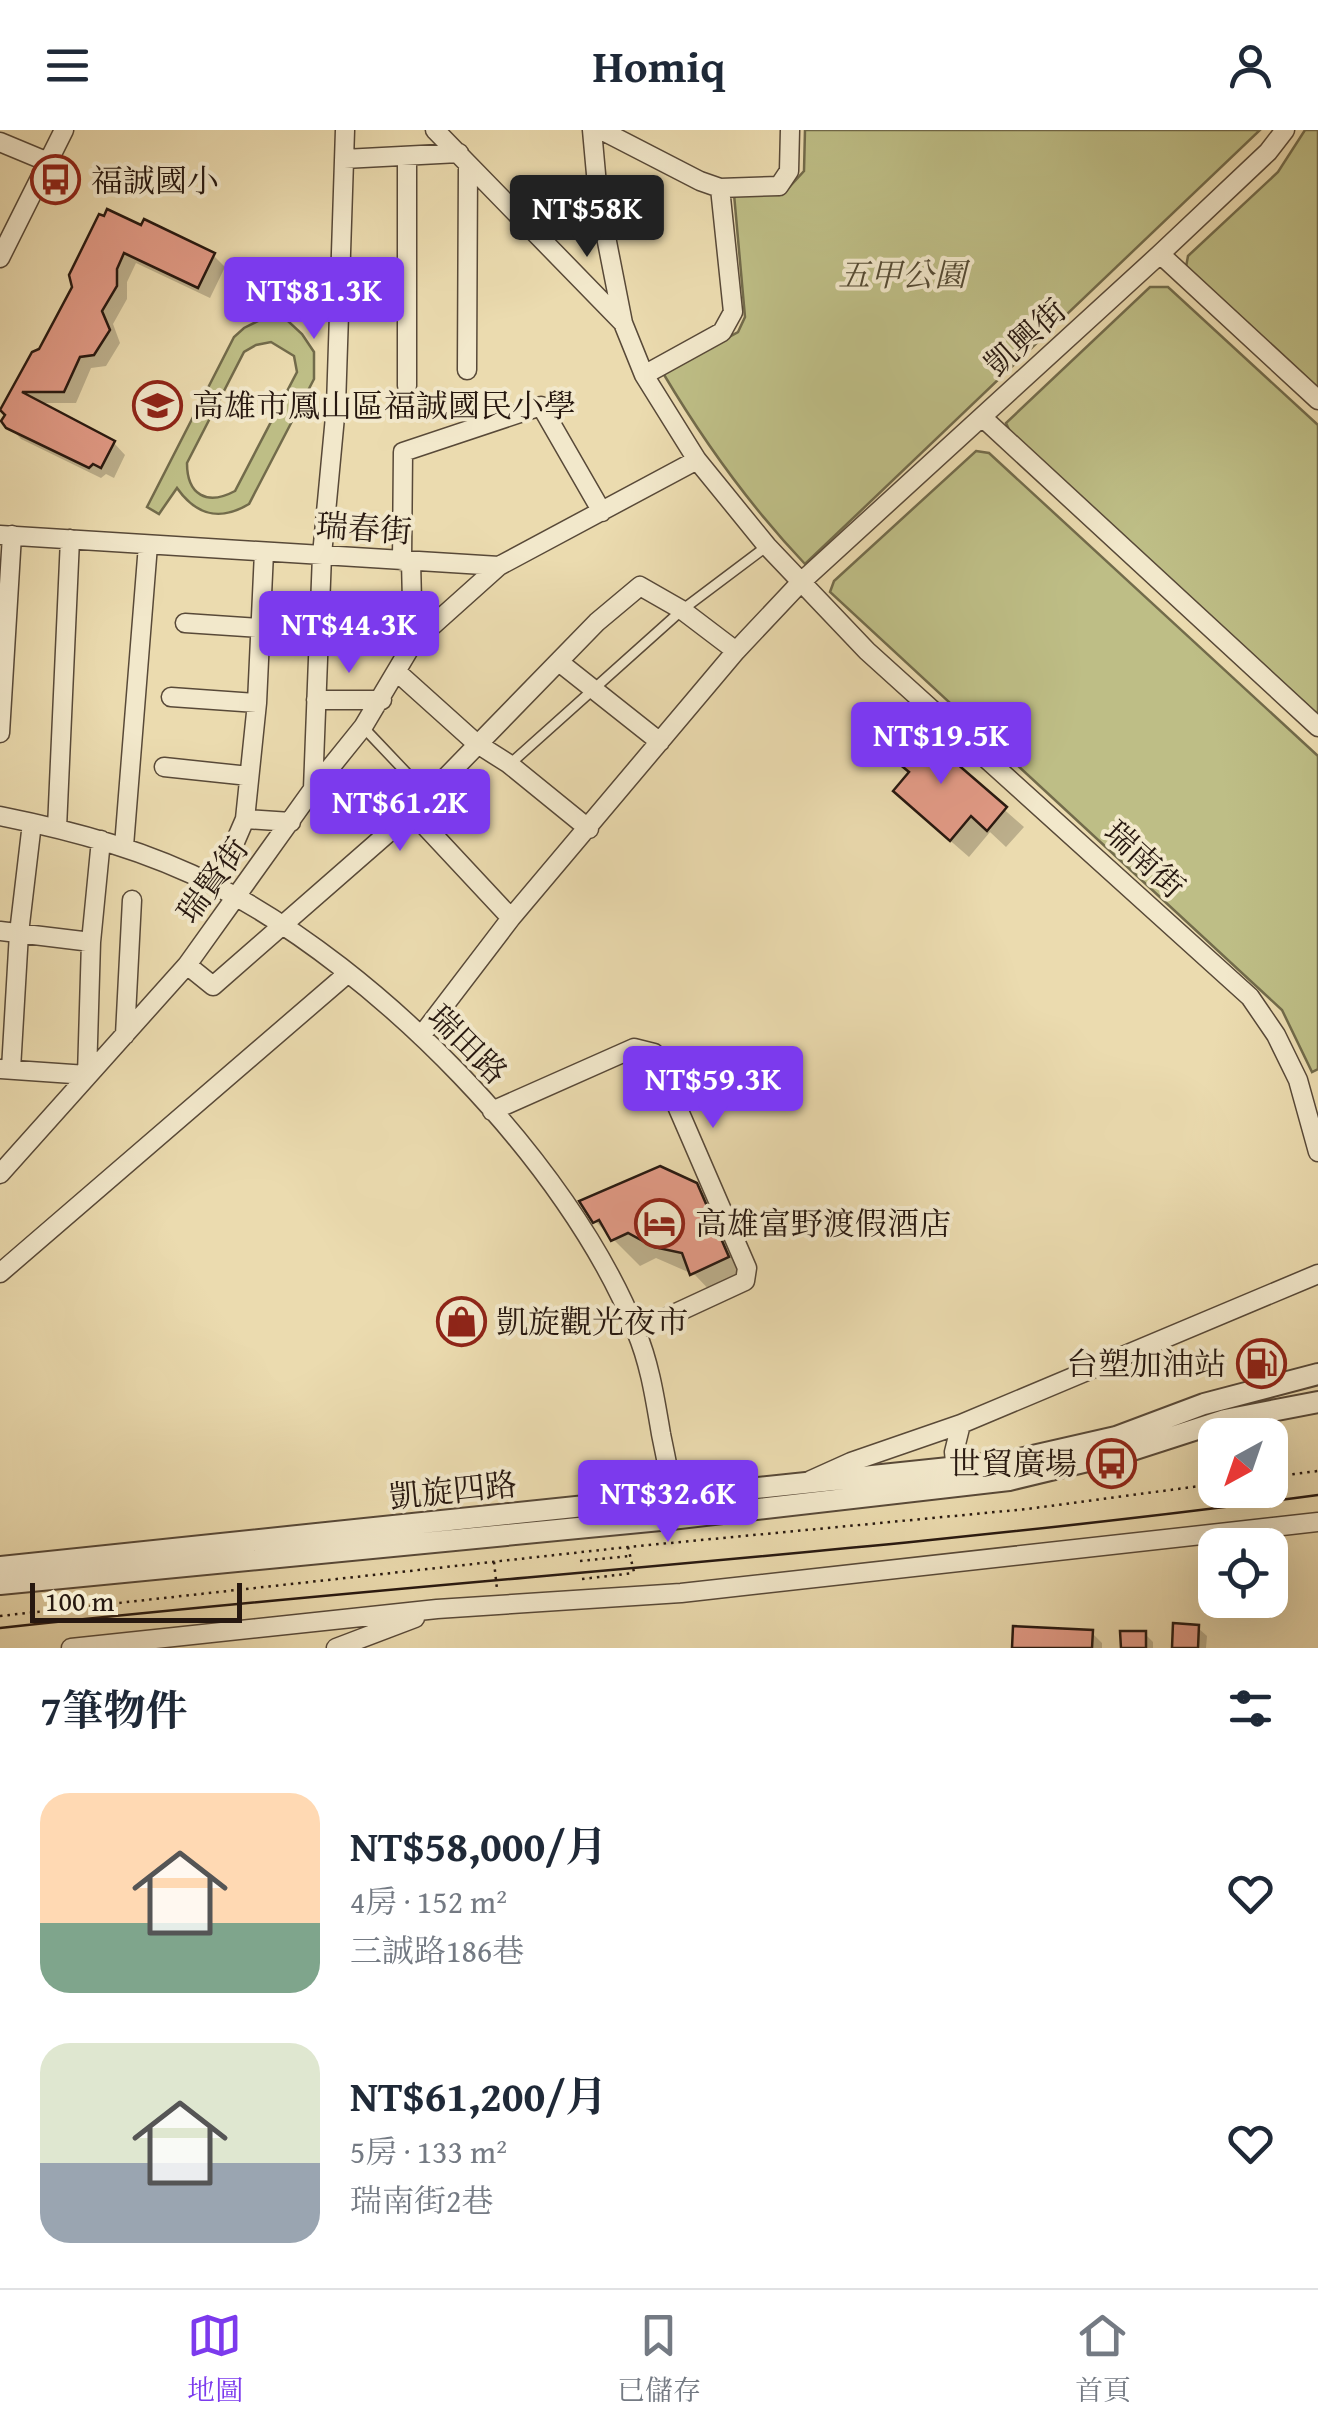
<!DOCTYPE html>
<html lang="zh-TW">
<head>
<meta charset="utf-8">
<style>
	:root { --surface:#fff; --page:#f2f2f3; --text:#1f2937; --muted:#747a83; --line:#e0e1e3; --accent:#7c3aed }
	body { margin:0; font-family:"Gentium Book Plus","Noto Serif TC",serif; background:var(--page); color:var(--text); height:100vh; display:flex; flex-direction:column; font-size:38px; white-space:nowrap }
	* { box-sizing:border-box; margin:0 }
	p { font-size:32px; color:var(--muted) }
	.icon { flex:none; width:55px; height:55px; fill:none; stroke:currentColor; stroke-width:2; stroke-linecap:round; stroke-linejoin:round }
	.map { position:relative; height:1518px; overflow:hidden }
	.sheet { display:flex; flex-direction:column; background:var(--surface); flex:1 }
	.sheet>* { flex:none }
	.needle { width:65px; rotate:220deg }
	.controls { position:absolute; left:1198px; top:1288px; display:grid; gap:20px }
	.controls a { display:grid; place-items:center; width:90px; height:90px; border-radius:20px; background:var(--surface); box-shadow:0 10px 40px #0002; font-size:50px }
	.scale { position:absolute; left:30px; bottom:25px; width:212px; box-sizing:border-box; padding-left:10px; border:5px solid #271810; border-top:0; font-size:28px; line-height:35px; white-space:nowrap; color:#271810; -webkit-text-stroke:8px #f2e8cb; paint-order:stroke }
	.price { position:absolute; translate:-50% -85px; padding:0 22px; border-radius:10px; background:var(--accent); color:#fff; font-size:32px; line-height:65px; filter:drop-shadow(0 2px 5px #0008) }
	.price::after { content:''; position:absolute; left:50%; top:60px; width:30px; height:22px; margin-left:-15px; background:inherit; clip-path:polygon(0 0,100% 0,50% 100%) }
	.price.selected { background:#222; color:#fff }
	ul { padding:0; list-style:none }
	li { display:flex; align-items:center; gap:30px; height:250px; padding:0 40px }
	li span { display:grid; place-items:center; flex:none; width:280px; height:200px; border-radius:30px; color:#555 }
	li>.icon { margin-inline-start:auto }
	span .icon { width:120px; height:120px; fill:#fffc; stroke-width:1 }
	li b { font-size:42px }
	h2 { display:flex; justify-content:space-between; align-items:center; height:120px; padding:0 40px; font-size:42px }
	header { display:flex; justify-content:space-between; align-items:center; height:130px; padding:0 40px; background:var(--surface); font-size:45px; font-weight:700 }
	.tab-bar { display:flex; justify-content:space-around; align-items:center; height:140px; border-top:2px solid var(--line); background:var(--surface); font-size:28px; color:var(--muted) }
	.tab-bar a { display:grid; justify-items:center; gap:5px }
	.tab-bar .selected { color:var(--accent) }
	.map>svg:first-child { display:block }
</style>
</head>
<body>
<header><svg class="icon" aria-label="menu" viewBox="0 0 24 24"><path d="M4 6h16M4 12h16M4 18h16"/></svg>Homiq<svg class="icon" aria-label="person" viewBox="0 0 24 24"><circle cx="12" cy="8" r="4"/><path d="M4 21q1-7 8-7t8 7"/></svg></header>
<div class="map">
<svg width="1318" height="1518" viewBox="0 0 1318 1518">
	<rect width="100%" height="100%" fill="#ebdbaf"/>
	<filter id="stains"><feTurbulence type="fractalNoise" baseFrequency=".002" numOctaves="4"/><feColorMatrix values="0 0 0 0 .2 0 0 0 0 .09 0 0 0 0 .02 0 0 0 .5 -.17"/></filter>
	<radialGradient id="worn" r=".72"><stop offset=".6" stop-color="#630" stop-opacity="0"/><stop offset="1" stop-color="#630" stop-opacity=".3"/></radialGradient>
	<!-- green -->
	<path fill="#bebe86" stroke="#726b4b" stroke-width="2.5" fill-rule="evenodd" d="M805,0H1260L805,434C750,376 704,312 663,243L738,202L745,187L734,64L782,65L804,41Z
		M1305,0H1318V258L1186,137L1188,126L1278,42Z
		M1150,157H1168L1318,295V585L1010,302L1006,293Z
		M270,185L288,191L302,204L314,222V249L249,374C219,392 196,385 177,358L159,384L147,377L234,207L244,198ZM271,212L294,226L297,242L235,361C207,376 187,365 187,333L244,222L256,215Z
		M976,321L989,323L1318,626V939L1312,942L1282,880L830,462L834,451Z"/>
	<!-- shadow -->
	<path fill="#0003" d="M100,87L213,125L225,137L210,168L136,133L127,152V169L113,194L120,213L106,236L91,238L76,273H38L114,313L125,325L114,348L106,344L101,348L21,309L4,291L75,157Z
		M911,598L1024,697L1006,717L990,702L969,727L914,679Z
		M695,1055L723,1083L754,1154L719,1170L695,1145L656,1128L640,1136L595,1091Z
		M1198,1498L1207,1506L1206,1518H1174Z
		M1092,1503L1102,1513V1518H1016Z
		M1145,1504L1153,1512V1518H1123Z"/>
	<!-- building -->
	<path fill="#e39b87" stroke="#271810" stroke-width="2.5" d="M107,79L141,95L144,89L215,123L198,158L124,123L117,139V156L102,181L110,200L94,225L80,227L64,262H22L115,311L101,338L93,334L89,338L6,298L1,291L5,285L0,280L32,222L39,219L72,157L69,145L99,84L104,86Z
		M911,594L1007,677L987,701L971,686L950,711L893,661L909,642L886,623Z
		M660,1036L697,1053L729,1127L690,1145L682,1123L654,1117L628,1103L611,1111L599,1090L593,1093L579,1071Z
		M1173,1493L1199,1495L1198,1518H1172Z
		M1013,1496L1093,1500L1092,1518H1012Z
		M1120,1501H1146V1518H1121Z"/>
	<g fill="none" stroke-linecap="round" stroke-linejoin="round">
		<defs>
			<path id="service" d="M363,597L418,655
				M510,634L682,480L767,416"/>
			<path id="minor" d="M435,0L623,193
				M592,0L598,66L623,193L644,245L697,330L767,416L867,521L1250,867L1276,905L1298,950L1318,1022
				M601,0L700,51L720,58L779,56L789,41L790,0
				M0,12L48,32
				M344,29L459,23
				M1160,124L1318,270
				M0,128L64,0
				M467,240L468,34
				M644,245L722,202L733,182L720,58
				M407,256V26
				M982,287L1318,597
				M0,405L499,436L697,330
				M402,431L403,322L541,276L602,382
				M185,493L260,498
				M319,501L413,513L411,431
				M559,532L660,612
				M397,542L476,613L509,634L589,699
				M171,567L257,573
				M316,570H382
				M0,603L12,405
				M164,637L249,646
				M313,659L322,425L336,276L345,0
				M412,682L597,492L640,456L682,480L736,521
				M0,686C75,701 148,721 216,756C378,839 568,1031 636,1201C650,1234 655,1269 661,1304C666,1329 672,1353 672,1379
				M245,689L291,692
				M57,698L70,409
				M124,716L148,415
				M216,756L245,689L257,573L264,422
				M0,801L91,812
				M187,835L213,856L412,682L511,788
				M125,905L132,770
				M421,906L511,788L736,521L800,453L1160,124L1268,22L1285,0
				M0,939L87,945L91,812L101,710
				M11,939L19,803L32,693
				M492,981L634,918L654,923L747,1138L745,1151L637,1201
				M0,1044L187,835L313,659L363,597L413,513L499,436
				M0,1143L347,844
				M811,1350L851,1332L961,1294
				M957,1350L954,1322L961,1294L1318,1144
				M71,1518L437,1479L681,1463L1318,1392
				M336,1518L415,1488"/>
			<path id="tertiary" d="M0,1437L1006,1332L1116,1307L1204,1274L1318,1244
				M0,1454L671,1389L1009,1350L1129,1321L1225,1290L1318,1272"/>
		</defs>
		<!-- service casing -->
		<use href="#service" stroke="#584938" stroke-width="12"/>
		<!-- minor casing -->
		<use href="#minor" stroke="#584938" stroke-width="21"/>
		<!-- tertiary casing -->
		<use href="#tertiary" stroke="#584938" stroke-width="24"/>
		<!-- path -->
		<path stroke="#271810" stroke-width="2.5" stroke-dasharray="2.5 5" stroke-linecap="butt" d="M1270,1347L1318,1341
			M628,1417L634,1442
			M580,1431L630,1426
			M494,1432L497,1459
			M582,1449L634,1443
			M0,1486L628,1417L1027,1379L1215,1354"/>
		<!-- service -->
		<use href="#service" stroke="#f2e8cb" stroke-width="9"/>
		<!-- minor -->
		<use href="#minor" stroke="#f2e8cb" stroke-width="18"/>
		<!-- tertiary -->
		<use href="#tertiary" stroke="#f2e8cb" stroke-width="20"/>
		<!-- tram -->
		<path stroke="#271810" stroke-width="2.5" d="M0,1498C439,1450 880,1424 1318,1365"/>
	</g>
	<!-- icons -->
	<defs>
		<symbol id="bus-ring" viewBox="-11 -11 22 22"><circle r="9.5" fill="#f2e8cb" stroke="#8f2418" stroke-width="1.5"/><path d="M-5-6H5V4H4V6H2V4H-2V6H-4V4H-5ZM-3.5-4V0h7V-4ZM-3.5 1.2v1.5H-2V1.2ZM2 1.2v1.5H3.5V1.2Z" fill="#8f2418"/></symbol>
		<symbol id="school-ring" viewBox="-11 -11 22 22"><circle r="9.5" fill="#f2e8cb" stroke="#8f2418" stroke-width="1.5"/><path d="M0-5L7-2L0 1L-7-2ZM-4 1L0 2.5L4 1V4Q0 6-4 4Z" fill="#8f2418"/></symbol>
		<symbol id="hotel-ring" viewBox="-11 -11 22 22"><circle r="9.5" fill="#f2e8cb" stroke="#8f2418" stroke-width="1.5"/><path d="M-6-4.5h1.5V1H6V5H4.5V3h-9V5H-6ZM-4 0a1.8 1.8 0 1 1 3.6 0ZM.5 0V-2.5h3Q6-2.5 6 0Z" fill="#8f2418"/></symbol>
		<symbol id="shop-ring" viewBox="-11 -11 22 22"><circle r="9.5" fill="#f2e8cb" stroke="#8f2418" stroke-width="1.5"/><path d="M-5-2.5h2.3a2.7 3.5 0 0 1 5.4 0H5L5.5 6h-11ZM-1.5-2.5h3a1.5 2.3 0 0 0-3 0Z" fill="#8f2418"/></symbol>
		<symbol id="fuel-ring" viewBox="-11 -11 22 22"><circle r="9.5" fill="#f2e8cb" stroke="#8f2418" stroke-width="1.5"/><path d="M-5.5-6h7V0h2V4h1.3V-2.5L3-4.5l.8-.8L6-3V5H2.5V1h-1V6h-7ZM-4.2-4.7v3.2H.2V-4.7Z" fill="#8f2418"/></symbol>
	</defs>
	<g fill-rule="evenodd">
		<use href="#bus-ring" x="28" y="22" width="55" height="55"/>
		<use href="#school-ring" x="130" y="248" width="55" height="55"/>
		<use href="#hotel-ring" x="632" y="1066" width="55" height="55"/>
		<use href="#shop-ring" x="434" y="1164" width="55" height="55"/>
		<use href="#fuel-ring" x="1234" y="1206" width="55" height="55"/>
		<use href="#bus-ring" x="1084" y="1306" width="55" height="55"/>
	</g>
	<g text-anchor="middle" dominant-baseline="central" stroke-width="8" stroke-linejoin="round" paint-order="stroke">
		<!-- poi labels -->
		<g font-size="32" fill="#271810" stroke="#f2e8cb" text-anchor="start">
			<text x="91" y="50">福誠國小</text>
			<text x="192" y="275">高雄市鳳山區福誠國民小學</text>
			<text x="695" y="1093">高雄富野渡假酒店</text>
			<text x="496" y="1191">凱旋觀光夜市</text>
			<text x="1226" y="1233" text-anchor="end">台塑加油站</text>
			<text x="1077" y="1333" text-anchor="end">世貿廣場</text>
		</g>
		<!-- park labels -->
		<g font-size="32" font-style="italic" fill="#544a33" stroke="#f2e8cb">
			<text x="902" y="144">五甲公園</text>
		</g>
		<!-- street labels -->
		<g font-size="32" fill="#271810" stroke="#f2e8cb">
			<text transform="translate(1025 207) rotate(-42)">凱興街</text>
			<text transform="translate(364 398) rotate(4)">瑞春街</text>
			<text transform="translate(1145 729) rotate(43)">瑞南街</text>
			<text transform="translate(212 750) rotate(-54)">瑞賢街</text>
			<text transform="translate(468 914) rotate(45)">瑞田路</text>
			<text transform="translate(453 1360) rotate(-6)">凱旋四路</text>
		</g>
	</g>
	<rect width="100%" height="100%" filter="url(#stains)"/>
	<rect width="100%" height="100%" fill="url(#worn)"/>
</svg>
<div class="controls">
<a><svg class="needle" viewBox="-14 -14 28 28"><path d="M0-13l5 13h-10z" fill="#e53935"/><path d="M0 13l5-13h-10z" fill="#747a83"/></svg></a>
<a><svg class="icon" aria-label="locate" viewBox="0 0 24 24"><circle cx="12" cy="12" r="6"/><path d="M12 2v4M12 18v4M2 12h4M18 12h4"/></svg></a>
</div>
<div class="scale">100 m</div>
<b class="price selected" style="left:587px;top:130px">NT$58K</b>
<b class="price" style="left:314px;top:212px">NT$81.3K</b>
<b class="price" style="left:349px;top:546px">NT$44.3K</b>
<b class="price" style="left:941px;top:657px">NT$19.5K</b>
<b class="price" style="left:400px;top:724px">NT$61.2K</b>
<b class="price" style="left:713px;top:1001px">NT$59.3K</b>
<b class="price" style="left:668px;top:1415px">NT$32.6K</b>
</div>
<section class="sheet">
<h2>7筆物件<svg class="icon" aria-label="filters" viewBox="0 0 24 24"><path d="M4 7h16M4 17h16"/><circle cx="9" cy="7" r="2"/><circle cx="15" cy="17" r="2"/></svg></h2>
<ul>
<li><span style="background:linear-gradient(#ffd9b3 65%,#7fa58c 0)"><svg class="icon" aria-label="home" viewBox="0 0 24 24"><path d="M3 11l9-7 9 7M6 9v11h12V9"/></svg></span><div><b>NT$58,000/月</b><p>4房 · 152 m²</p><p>三誠路186巷</p></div><svg class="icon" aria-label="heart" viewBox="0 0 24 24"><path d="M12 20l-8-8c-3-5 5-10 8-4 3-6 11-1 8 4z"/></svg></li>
<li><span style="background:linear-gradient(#dfe7d0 60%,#9aa5b1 0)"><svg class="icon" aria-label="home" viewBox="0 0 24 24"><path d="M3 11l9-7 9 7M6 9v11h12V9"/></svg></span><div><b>NT$61,200/月</b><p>5房 · 133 m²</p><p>瑞南街2巷</p></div><svg class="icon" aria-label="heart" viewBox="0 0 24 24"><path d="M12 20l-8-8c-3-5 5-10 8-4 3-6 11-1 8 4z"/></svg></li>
</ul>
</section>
<nav class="tab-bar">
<a class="selected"><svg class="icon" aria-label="map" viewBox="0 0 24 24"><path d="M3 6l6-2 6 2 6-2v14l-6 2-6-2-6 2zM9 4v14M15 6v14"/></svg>地圖</a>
<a><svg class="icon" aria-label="saved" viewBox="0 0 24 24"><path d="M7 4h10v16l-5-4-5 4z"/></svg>已儲存</a>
<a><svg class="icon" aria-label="home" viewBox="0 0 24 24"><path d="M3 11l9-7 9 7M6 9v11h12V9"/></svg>首頁</a>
</nav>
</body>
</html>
